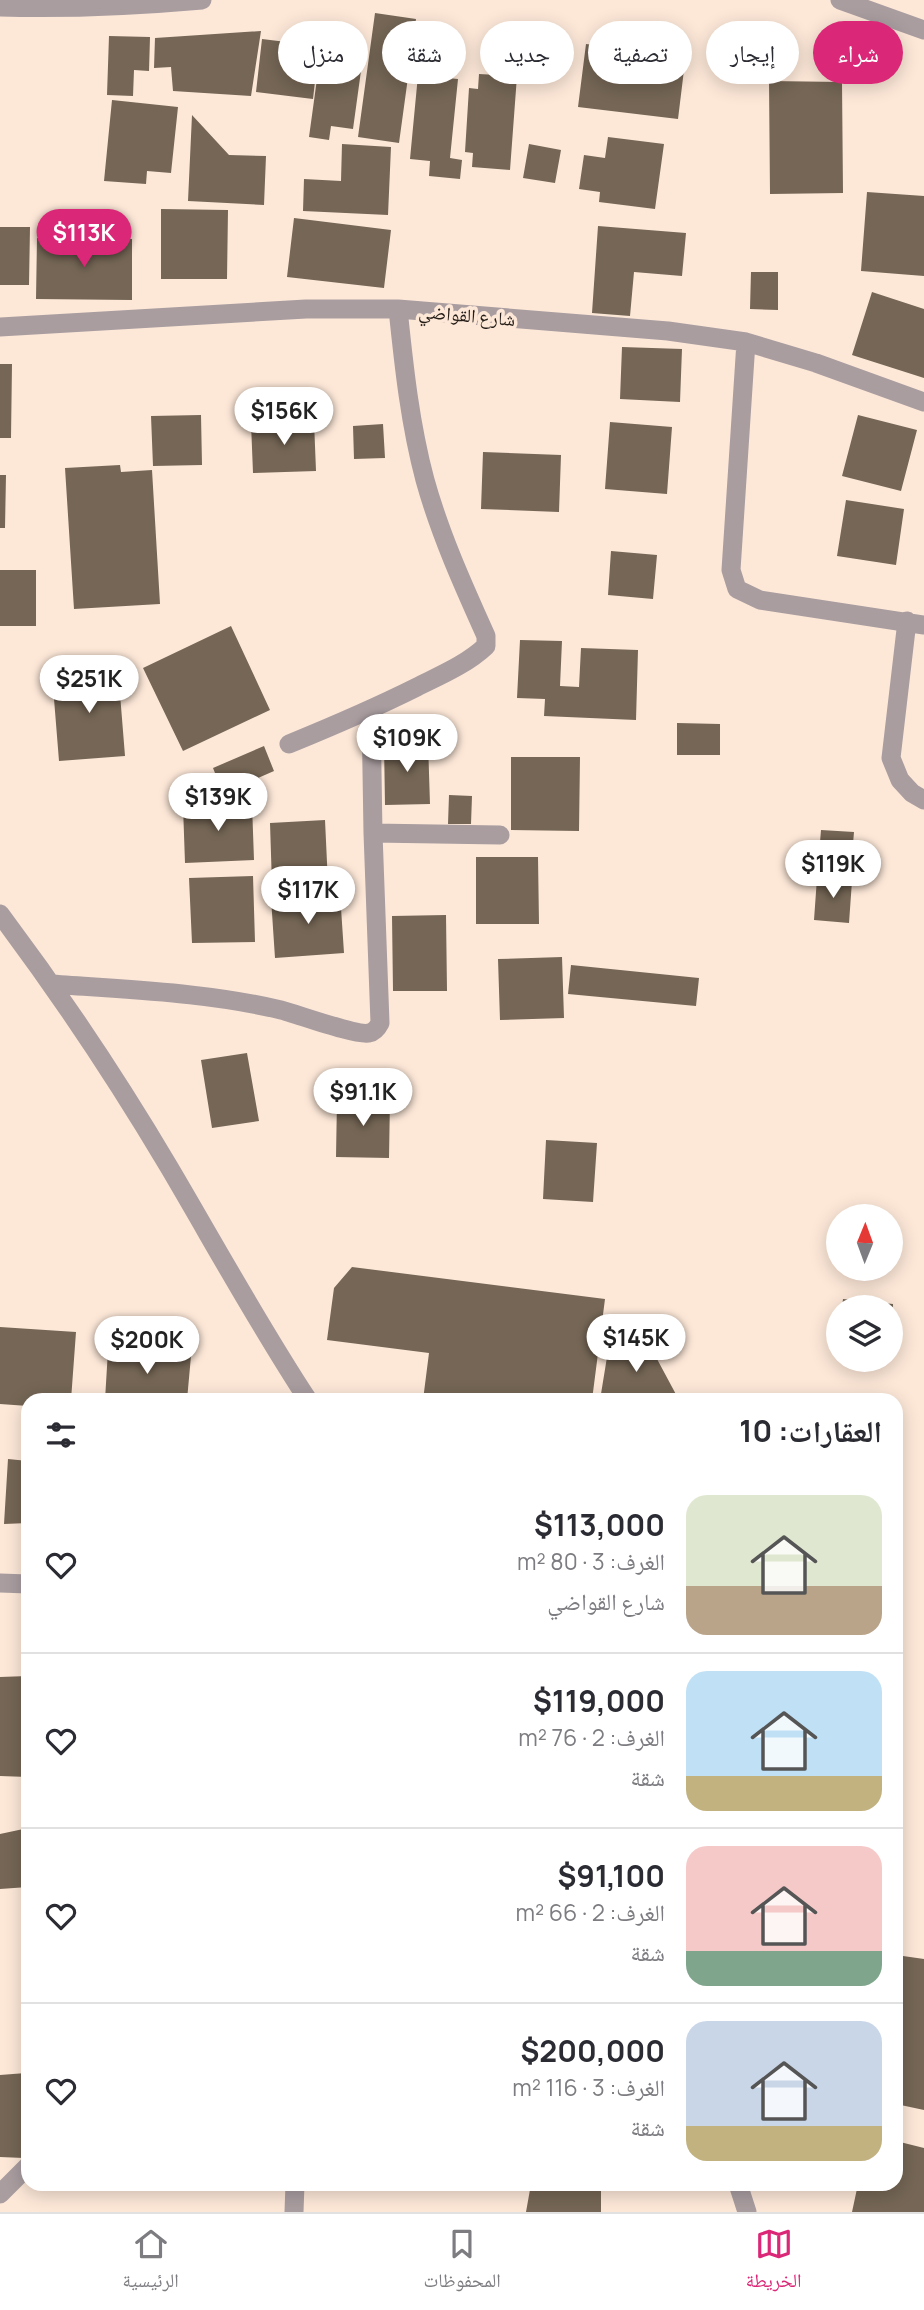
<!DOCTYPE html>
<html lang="ar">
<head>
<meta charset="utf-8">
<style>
	:root { --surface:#fff; --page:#f7f7f7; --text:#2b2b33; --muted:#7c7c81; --line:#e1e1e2; --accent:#db2777 }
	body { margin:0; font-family:Manrope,"Noto Naskh Arabic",sans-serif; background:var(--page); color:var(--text); direction:rtl; height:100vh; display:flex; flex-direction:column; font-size:26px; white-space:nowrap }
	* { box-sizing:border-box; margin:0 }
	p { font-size:23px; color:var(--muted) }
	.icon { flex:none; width:38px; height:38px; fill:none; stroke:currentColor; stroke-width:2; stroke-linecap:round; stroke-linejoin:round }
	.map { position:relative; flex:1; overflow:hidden; direction:ltr }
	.drawer { position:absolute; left:21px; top:1393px; width:882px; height:798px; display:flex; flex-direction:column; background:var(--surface); border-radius:21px; box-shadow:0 4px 18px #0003; direction:rtl }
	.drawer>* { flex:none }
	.hud { position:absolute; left:21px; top:21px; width:882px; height:63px; direction:rtl; display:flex; gap:14px }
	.needle { width:46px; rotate:1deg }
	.fabs { position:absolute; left:826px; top:1204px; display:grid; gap:14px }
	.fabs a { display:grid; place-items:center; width:77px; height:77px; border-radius:50%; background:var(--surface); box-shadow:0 4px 18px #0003; font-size:35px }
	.price { position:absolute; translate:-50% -60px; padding:0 16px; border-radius:24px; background:#fff; color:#222; font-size:23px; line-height:46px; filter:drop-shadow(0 2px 4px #0008) }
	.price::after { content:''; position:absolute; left:50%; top:42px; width:21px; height:16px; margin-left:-10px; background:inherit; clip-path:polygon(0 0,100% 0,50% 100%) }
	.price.current { background:var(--accent); color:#fff }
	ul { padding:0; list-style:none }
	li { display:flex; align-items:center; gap:21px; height:175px; padding:0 21px }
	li+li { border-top:2px solid var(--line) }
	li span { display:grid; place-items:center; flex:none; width:196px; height:140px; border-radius:21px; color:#555 }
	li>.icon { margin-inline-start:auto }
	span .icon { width:84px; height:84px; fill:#fffc; stroke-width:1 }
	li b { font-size:30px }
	h2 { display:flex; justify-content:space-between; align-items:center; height:84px; padding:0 21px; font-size:30px }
	.tag { padding:0 24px; border-radius:32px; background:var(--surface); box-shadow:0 4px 18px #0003; font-size:24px; line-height:63px }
	.tag.current { background:var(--accent); color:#fff }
	.menu { display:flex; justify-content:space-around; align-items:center; height:98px; border-top:2px solid var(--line); background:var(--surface); font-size:19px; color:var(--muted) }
	.menu a { display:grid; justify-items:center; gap:4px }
	.menu .current { color:var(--accent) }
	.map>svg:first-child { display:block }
</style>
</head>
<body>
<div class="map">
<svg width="924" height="2212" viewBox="0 0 924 2212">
	<rect width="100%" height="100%" fill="#fde8d8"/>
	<!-- building -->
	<path fill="#756655" d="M375,13L416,19L399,143L358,137Z
		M513,24L544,28L540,60L509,57Z
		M324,28L347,31L345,47L364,49L353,129L331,126L329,140L309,137Z
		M261,31L251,96L173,91L171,67L154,68L155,38Z
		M109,36L150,37L149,71L134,70L133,96L107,95Z
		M262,39L319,46L313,99L256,92Z
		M586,44L658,53L656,66L684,70L678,119L578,107Z
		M479,74L517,76L510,170L472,167L473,153L465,152L469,88L478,89Z
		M418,75L458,79L450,158L462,160L460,179L429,176L430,161L410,159Z
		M769,81L842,82L843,193L770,194Z
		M112,100L178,107L171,173L147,171L146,184L104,181Z
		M192,115L229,155L266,156L264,205L188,201Z
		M608,137L664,144L655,209L599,202L600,192L579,189L584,155L605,158Z
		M342,144L391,147L388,215L303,211L304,179L341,181Z
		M529,144L561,150L555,183L523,178Z
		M867,192L924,196V276L861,271Z
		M161,209L228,210L227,279H161Z
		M294,218L391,230L384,288L287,277Z
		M598,226L686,233L682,276L634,272L630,316L592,313Z
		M0,227H30L29,285H0Z
		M37,238L132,239V300L36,299Z
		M751,272H778V310L750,309Z
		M872,292L924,309V378L852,355Z
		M622,347L682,349L680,402L620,399Z
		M0,364H12L11,438H0Z
		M201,415L202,465L153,466L151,416Z
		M858,415L917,430L901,491L842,476Z
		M314,421L316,471L253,473L251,423Z
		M610,422L672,427L667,494L605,489Z
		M383,424L385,458L354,459L353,426Z
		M483,452L561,455L559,512L481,509Z
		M120,465L121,472L152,470L160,604L74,609L65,468Z
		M0,475H6L5,528H0Z
		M846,500L904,509L896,565L837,556Z
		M611,551L657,555L653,599L608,595Z
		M0,570H36V626H0Z
		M231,626L270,710L183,751L143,668Z
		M520,640L562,641L560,686L579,687L581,648L638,650L636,720L544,716L545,699L517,698Z
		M118,669L125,756L59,761L52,674Z
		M677,723L720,724V755H677Z
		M428,742L430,804L385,805L384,743Z
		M264,746L274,771L223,793L213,768Z
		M511,757H580L579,831L511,830Z
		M449,795L472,796L471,824H448Z
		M252,804L254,860L185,863L183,806Z
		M325,820L328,884L272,885L270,823Z
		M821,830L854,832L851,868L818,866Z
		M476,857H538L539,924H476Z
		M253,876L255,942L192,943L189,878Z
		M817,878L852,881L849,923L814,920Z
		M340,893L344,953L275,958L271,898Z
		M446,915L447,991H393L392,916Z
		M562,957L564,1018L500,1020L498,959Z
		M571,965L699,978L696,1006L568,994Z
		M247,1053L259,1121L212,1128L201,1060Z
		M337,1099H390L389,1158L336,1157Z
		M546,1140L597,1143L593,1202L543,1199Z
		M352,1267L605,1299L592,1400H423L429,1353L327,1340L334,1288Z
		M843,1299L893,1304V1307H842Z
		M0,1327L76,1332L71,1400H28V1406L0,1404Z
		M642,1331L679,1400H600L607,1357Z
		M108,1350L191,1356L187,1400H105Z
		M8,1459L28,1461V1523L4,1524Z
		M28,1676V1777L0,1776V1677Z
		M28,1828V1887L0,1889V1834Z
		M896,1955L924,1959V2110L896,2104Z
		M26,2073L24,2158L0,2157V2075Z
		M896,2141L924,2148V2212H852L858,2184H896Z
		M531,2184H601V2212H526Z"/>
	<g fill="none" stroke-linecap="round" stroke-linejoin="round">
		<!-- minor -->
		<path stroke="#a99da0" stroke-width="19" d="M840,0L924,30
			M0,7C68,9 134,6 202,0
			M0,327L306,309H398L668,331L746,342L816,363L924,402
			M746,342L731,570L737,589L760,600L924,625
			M907,621L891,758L900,780L912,793L924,800
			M289,744C333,726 375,708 417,687C441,675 467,664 486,646V636C463,585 440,534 425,480C410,424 404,367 398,309
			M373,833L500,835
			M0,914C60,994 118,1081 169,1167C215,1245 258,1324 308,1400
			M52,984C128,990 206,992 281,1010C297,1014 357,1036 369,1033C374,1032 378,1027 380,1023L373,833L371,710
			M0,1583L28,1584
			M738,2184L747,2212
			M0,2194L28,2166
			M294,2212L295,2184"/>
	</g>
	<g text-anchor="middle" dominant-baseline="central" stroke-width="7" stroke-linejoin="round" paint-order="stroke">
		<!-- street labels -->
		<g font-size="19" fill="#241d17" stroke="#fde8d8">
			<text transform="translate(467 315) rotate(5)">شارع القواضي</text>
		</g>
	</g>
</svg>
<div class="fabs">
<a><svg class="needle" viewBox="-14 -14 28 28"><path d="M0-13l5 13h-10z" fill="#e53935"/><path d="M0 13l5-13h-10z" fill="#7c7c81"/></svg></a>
<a><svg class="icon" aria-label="layers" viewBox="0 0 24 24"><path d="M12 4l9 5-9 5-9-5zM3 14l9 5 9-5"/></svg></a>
</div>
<b class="price current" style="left:84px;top:269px">$113K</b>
<b class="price" style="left:284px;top:447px">$156K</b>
<b class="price" style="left:89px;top:715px">$251K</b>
<b class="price" style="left:407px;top:774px">$109K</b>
<b class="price" style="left:218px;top:833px">$139K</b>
<b class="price" style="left:833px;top:900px">$119K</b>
<b class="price" style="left:308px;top:926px">$117K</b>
<b class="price" style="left:363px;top:1128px">$91.1K</b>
<b class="price" style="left:636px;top:1374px">$145K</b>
<b class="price" style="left:147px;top:1376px">$200K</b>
<div class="hud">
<a class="tag current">شراء</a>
<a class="tag">إيجار</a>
<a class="tag">تصفية</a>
<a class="tag">جديد</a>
<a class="tag">شقة</a>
<a class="tag">منزل</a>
</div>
<section class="drawer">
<h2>العقارات: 10<svg class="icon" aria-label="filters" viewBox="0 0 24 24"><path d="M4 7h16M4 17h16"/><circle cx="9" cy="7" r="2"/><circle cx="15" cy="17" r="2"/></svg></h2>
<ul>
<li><span style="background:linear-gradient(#dfe7d0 65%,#b9a48a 0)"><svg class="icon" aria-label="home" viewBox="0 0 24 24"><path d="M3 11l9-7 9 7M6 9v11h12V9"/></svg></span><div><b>$113,000</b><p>الغرف: 3 · 80 m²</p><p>شارع القواضي</p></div><svg class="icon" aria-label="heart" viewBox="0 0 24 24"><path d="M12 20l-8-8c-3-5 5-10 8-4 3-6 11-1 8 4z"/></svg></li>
<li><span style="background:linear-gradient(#bfe0f5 75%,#c2b280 0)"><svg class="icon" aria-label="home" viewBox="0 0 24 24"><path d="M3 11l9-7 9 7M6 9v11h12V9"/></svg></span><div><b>$119,000</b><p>الغرف: 2 · 76 m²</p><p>شقة</p></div><svg class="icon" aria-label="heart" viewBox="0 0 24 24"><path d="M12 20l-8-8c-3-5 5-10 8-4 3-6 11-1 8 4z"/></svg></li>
<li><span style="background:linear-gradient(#f6c9c9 75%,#7fa58c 0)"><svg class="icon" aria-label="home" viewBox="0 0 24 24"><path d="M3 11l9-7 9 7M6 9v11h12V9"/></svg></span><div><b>$91,100</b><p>الغرف: 2 · 66 m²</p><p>شقة</p></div><svg class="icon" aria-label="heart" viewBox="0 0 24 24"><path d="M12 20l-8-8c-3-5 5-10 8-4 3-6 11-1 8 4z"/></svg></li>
<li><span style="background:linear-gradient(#c9d6e8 75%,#c2b280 0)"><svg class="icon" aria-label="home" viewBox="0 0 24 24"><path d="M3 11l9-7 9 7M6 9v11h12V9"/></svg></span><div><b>$200,000</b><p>الغرف: 3 · 116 m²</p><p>شقة</p></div><svg class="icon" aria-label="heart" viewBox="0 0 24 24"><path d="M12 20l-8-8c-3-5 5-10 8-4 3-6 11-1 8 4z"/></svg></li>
</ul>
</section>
</div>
<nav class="menu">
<a class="current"><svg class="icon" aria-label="map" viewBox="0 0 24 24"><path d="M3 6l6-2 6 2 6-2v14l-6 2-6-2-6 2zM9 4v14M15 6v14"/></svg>الخريطة</a>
<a><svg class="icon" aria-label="saved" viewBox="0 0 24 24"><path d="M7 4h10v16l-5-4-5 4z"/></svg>المحفوظات</a>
<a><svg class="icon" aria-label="home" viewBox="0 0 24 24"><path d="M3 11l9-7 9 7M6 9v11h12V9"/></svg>الرئيسية</a>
</nav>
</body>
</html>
